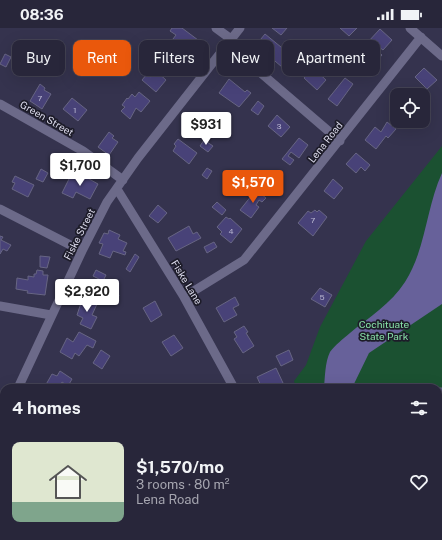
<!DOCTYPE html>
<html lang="en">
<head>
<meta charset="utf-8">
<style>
	:root { --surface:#28263a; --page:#343245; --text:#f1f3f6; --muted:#a5a5af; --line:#444354; --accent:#ea580c }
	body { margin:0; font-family:"Public Sans",sans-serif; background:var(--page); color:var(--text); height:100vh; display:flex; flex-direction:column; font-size:15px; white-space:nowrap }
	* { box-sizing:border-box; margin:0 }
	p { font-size:13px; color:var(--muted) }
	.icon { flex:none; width:22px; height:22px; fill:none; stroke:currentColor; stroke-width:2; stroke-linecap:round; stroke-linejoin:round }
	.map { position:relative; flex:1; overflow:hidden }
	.sheet { position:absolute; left:0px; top:356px; width:442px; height:156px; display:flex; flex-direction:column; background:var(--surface); border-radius:12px 12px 0 0; box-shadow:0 4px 16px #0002,0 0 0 1px var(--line) }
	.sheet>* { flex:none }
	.guide { position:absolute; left:12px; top:12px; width:418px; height:36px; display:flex; gap:8px }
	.buttons { position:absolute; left:390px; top:60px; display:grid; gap:8px }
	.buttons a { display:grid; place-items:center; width:40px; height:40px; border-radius:8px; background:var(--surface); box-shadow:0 4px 16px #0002,0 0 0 1px var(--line); font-size:20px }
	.price { position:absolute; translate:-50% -34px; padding:0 9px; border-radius:4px; background:#fff; color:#222; font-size:13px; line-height:26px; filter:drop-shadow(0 1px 2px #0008) }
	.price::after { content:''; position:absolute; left:50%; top:24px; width:12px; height:9px; margin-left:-6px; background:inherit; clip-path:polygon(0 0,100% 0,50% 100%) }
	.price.selected { background:var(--accent); color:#fff }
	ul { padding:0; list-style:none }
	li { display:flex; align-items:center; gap:12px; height:100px; padding:0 12px }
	li span { display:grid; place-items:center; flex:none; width:112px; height:80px; border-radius:8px; color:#555 }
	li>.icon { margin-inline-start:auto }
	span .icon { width:48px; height:48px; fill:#fffc; stroke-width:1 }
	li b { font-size:17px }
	h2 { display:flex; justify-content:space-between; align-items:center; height:48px; padding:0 12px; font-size:17px }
	.chip { padding:0 14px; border-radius:8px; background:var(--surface); box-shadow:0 4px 16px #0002,0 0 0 1px var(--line); font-size:14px; line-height:36px }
	.chip.selected { background:var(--accent); color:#fff }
	.status { display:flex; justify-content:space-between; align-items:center; height:28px; padding:0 20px; background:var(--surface); direction:ltr }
	.status svg { height:11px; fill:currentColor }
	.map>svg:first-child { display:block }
</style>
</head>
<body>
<div class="status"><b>08:36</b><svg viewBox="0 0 49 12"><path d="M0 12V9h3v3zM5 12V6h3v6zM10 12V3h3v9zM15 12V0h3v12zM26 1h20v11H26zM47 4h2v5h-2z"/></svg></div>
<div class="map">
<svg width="442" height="512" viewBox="0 0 442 512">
	<rect width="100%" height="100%" fill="#35334e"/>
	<!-- green -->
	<path fill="#1b5131" d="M442,118V512H324V508H438V360H296L294,353L306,337L320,299L366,213Z"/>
	<!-- water -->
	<path fill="#67619a" d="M442,145V276L369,325L352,360H324C325,349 325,334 330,324C335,317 343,311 350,305C369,289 391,276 405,254C426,221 426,180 442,145Z"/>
	<!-- building -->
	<path fill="#484278" stroke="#676583" d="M172,0H182L198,12L189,23L173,11L176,7L170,3Z
		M272,0H287L281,7Z
		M340,0H357L349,8Z
		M380,1L392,12L383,22L379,19L376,22L382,27L374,36L362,26L369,17L367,15Z
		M265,6L292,28L282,39L256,17Z
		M172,22L183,30L174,42L163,33Z
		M5,26L11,29L6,39L0,36Z
		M49,30L54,34L48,44L42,40Z
		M313,40L326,52L317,62L304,50Z
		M424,40L437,52L427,61L415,49Z
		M156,43L166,52L156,64L142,52L147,46L151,49Z
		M345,50L353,56L337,78L328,71Z
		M229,51L245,64L247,62L251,65L239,79L219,65Z
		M40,56L45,60L44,62L51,66L42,81L30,73Z
		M139,64L150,73L141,84L136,80L130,91L121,83L125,79L122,77L127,70L128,71L132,66L135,69Z
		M72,70L87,82L78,93L63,81Z
		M258,73L264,78L258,87L251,82Z
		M277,87L290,99L281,109L268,98Z
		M387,94L396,101L388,110L386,108L376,121L365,112L375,99L381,104Z
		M109,104L114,108L112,110L118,114L109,127L98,119Z
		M299,110L308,117L299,130L291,124L288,128L294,132L290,137L282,131Z
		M178,111L197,125L189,136L173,123L176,118L174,116Z
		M204,112L213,118L208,124L200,118Z
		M356,125L370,137L365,143L361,139L356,145L346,136Z
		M207,140L212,143L207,151L202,147Z
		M41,141L48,145L43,154L36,151Z
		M71,147L80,152L82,147L98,156L90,171L76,164L73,170L62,165Z
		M15,148L34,157L28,169L12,161L15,155L12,154Z
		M333,151L343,160L334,171L324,163Z
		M256,162L266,170L262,174L259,172L256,177L259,179L251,190L240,182Z
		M217,174L226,182L222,187L212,179Z
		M158,177L167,185L158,195L149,188Z
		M315,182L317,184L319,182L327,189L313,208L298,195L308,183L311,185Z
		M226,189L229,191L230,190L242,201L231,215L220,206L222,204L217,199Z
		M189,198L193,206L197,204L201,210L176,223L168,210Z
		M109,202L120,207L118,211L127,215L123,223L126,224L125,227L113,223L110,230L99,226L103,216L99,215L104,205L108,206Z
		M0,208L3,209L1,212L11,217L7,223L3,221L0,226Z
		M214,214L217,219L207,225L204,219Z
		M135,226L139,229L130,244L126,241Z
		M40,228L50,229L47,240L40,239Z
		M37,242L43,243V247H48L45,267L27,265L28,263L16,261L17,250L28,252V248L34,249V246H36Z
		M96,242L106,247L103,253L93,248Z
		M320,260L332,267L325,279L311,271Z
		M105,261L119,267L116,274L102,269Z
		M83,269L97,276L92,287L97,289L91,301L80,296L83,290L77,287Z
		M235,269L239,277L233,280L237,287L224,294L216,280Z
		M155,273L162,287L151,294L143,280Z
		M244,298L248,304L246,305L254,318L243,325L234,311L237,309L234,304Z
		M79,304L96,313L93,320L87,317L79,328L75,325L72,331L60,324L67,310L73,314Z
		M174,307L183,320L171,328L162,314Z
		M101,322L110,328L102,341L93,335Z
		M289,322L293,332L281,338L276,328Z
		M276,340L283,355L272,360H262L257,349Z
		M60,343L72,351L68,358L62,354L59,360H44L52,346L57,348Z
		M429,360H442V418H438V360Z
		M17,508H27L26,510L30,511L15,512Z"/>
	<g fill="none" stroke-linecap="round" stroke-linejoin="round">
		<!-- street -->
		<path stroke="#6c6a89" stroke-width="9" d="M216,0L231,11
			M410,0L442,28
			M227,16L340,113
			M0,76L83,123L123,152
			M117,161L184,269L234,360
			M0,181L82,223
			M184,269L244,232L421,9
			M0,278L51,287
			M18,360L82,223L107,174L138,130L240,0
			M0,399L4,391
			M315,508L318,512"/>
		<!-- secondary -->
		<path stroke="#6c6a89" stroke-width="10" d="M0,460L4,461
			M181,508L196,512"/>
	</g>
	<g text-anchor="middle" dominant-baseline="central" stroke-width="3.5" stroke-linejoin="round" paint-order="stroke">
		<!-- number labels -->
		<g font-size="8" fill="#b8b6d0">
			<text x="40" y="70">7</text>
			<text x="75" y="82">1</text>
			<text x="279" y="98">3</text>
			<text x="313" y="192">7</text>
			<text x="231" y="203">4</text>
			<text x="322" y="269">5</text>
		</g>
		<!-- street labels -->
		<g font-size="10" fill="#dddced" stroke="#1d1c29">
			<text transform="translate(47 90) rotate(30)">Green Street</text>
			<text transform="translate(325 114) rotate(-52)">Lena Road</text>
			<text transform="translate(79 206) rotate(-63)">Fiske Street</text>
			<text transform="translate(187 254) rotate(59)">Fiske Lane</text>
		</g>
		<!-- park labels -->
		<g font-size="10" fill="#88e1a8" stroke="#1d1c29">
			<text x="384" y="296">Cochituate<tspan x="384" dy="12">State Park</tspan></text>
		</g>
	</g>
</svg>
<div class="buttons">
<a><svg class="icon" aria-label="locate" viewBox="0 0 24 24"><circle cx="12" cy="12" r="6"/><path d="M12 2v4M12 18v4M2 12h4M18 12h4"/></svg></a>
</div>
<b class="price" style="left:206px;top:118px">$931</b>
<b class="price" style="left:80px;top:159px">$1,700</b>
<b class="price selected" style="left:253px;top:176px">$1,570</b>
<b class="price" style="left:87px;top:285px">$2,920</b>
<div class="guide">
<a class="chip">Buy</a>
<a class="chip selected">Rent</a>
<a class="chip">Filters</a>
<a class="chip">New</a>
<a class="chip">Apartment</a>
</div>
<section class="sheet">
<h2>4 homes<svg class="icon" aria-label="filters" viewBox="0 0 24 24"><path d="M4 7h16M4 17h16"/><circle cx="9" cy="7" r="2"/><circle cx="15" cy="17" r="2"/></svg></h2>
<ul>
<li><span style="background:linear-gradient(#dfe7d0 75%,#7fa58c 0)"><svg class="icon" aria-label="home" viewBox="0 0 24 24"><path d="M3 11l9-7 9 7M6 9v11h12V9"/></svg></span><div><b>$1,570/mo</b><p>3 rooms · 80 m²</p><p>Lena Road</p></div><svg class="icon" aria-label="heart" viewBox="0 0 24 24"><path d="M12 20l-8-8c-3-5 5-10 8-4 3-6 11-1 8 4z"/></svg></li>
</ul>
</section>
</div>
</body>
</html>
